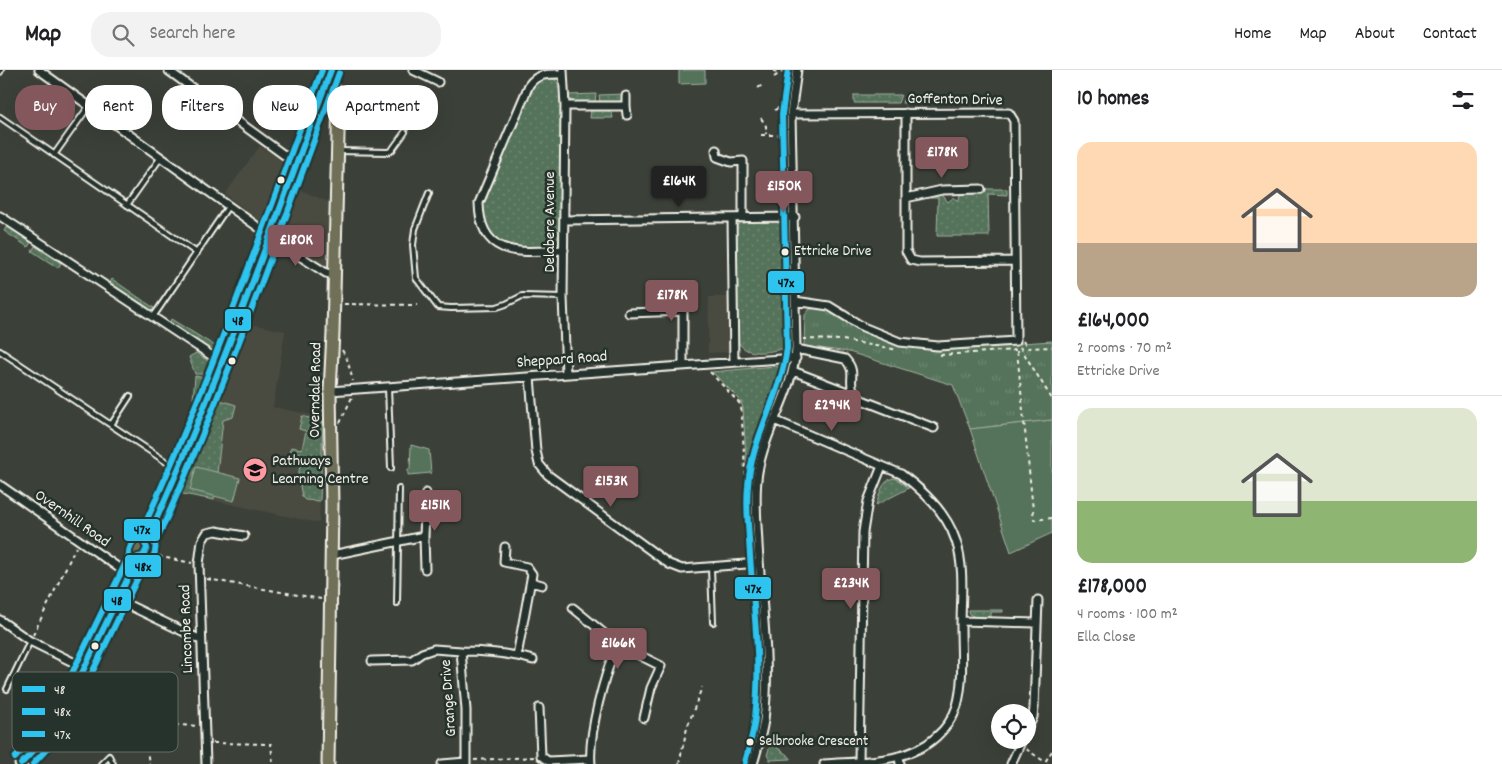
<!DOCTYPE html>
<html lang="en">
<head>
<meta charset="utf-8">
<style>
	:root { --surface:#fff; --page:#f2f2f2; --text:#202124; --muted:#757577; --line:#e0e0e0; --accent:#84575d }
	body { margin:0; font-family:Dekko,sans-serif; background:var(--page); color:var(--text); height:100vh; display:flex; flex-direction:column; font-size:19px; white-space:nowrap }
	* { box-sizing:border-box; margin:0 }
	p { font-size:16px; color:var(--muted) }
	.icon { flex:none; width:28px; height:28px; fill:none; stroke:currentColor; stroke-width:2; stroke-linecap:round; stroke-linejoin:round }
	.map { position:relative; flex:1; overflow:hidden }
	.panel { display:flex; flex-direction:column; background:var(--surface); width:450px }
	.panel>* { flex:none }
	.hud { position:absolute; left:15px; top:15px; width:475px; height:45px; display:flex; gap:10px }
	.buttons { position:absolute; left:991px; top:634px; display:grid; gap:10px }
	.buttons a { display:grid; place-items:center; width:45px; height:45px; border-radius:50%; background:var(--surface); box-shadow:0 5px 20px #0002; font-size:25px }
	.price { position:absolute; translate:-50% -42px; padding:0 11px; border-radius:5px; background:var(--accent); color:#fff; font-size:16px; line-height:32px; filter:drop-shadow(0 1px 2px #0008) }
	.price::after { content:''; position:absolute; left:50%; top:30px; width:15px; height:11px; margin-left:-8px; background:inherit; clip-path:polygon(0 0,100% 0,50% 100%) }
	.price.on { background:#222; color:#fff }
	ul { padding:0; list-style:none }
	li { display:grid; align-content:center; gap:10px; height:265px; padding:0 25px }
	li+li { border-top:1px solid var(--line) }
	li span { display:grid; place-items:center; height:155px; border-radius:15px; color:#555 }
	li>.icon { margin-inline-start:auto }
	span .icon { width:90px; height:90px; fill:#fffc; stroke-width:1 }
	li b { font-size:21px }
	h2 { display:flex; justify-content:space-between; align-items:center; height:60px; padding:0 25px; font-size:21px }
	.tag { padding:0 18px; border-radius:20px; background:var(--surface); box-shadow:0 5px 20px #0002; font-size:18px; line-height:45px }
	.tag.on { background:var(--accent); color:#fff }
	header { display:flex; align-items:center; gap:30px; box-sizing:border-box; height:70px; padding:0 25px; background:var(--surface); border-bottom:1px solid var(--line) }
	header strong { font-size:24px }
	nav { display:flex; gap:28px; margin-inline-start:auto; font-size:18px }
	.search { width:350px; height:45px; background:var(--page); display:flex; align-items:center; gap:12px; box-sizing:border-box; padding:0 18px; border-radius:20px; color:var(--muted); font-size:19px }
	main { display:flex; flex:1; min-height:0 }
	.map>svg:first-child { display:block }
</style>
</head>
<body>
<header>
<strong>Map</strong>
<div class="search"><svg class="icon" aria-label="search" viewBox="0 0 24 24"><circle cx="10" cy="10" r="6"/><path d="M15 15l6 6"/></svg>Search here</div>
<nav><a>Home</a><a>Map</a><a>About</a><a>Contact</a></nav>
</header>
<main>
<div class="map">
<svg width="1052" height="694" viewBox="0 0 1052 694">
	<defs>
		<pattern id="grass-dots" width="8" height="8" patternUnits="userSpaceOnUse" patternTransform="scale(1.25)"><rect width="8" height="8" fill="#54725a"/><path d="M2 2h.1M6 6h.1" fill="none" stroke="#6d8772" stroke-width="1.8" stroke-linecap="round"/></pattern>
		<pattern id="park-tufts" width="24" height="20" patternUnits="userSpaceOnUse" patternTransform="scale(1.25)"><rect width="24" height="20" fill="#54725a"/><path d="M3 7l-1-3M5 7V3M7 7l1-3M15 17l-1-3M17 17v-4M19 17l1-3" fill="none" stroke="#6d8772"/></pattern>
	</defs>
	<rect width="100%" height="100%" fill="#3b4139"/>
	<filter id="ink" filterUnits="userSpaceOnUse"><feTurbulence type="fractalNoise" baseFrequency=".02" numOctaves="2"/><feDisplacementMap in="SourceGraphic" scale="10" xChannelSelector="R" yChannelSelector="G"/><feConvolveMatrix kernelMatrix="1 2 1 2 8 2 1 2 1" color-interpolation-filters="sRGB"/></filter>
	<g filter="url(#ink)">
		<!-- built -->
		<path fill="#494b41" d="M260,76L288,95L281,112L331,133L329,197L327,198L285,170L225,124Z
			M709,227H728L729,282L708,283Z
			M245,253L285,261L273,337L323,347L319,453L178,423L198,377Z"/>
		<!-- grass -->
		<path fill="url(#grass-dots)" stroke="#a4b2a1" d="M552,7L555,9L560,17L561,167L557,175L553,177C546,178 538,177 530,177C501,177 481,168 483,135L535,12L539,8Z
			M596,24L595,32L576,33L569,29V25Z
			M624,24L622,32L600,33L599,25Z
			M854,25H901L898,33H854Z
			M905,25H929V33H902Z
			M591,40H608L612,44L613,48H590Z
			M983,119H1007V125L988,124L989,166H937L938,128H930L929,126L940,122L948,132L954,127L956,130H959L960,124H983Z
			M750,150C766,151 779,148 788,162L789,267L788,272L782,279C767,282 745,287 738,271L736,164L737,155L744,151Z
			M7,156L31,172L28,177L4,161Z
			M35,176L61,193L58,198L32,181Z
			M112,209L154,238L151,242L110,213Z
			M171,249L220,279L215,281L209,280L173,257L170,252Z
			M196,283L210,292L211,295L208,304H195L189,287Z
			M775,296L783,297L788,303L758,378L751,422H748L743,338L740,330L712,302Z
			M195,306L206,308L197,330L193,329Z
			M217,329L236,335L233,347L223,350L214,430L178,423Z
			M302,346L323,352L320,431L305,430L302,427L298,405L303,384L290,380L291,377L302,379L306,361L299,359Z
			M893,408L897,409L909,418L876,435C880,424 881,412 893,408Z
			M968,540H1003V542H991V548H977L969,544Z
			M771,673L790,687L791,689L770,690L767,685Z"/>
		<!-- park -->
		<path fill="url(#park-tufts)" stroke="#a4b2a1" d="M823,238L838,244L851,254L879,268L915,278L935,279L1052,271V350L970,359L953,315L849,282L804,276L805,245L810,239Z"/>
		<!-- garden -->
		<path fill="#54725a" stroke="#a4b2a1" d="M679,0H705V13L679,14Z
			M1052,350V463L1011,482L970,359Z
			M411,375L429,380L431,403L408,405V399H410Z
			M196,397L240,408L234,431L190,420Z"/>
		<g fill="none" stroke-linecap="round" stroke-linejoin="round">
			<defs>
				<path id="lane" d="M0,2L1,0
					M0,47L197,183
					M339,81L388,82L392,80L405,62
					M54,85L89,36
					M429,123L415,159L413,175L416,208L438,237L451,238L497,237L506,234L522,226L563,227
					M127,135L161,87
					M153,247L229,135
					M0,281L177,399
					M388,317L391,398
					M111,355L130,326
					M711,498L713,552
					M397,533L399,419
					M7,619L30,571
					M101,694L109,686L113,694"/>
				<path id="street" d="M39,0L265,162L273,169L326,203L334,205
					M413,0L438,12
					M563,0L565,36L563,227L566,304
					M169,1L295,93
					M562,4C549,4 537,3 529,15L479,133C480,190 523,182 564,180
					M565,36H626V26
					M626,36L627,45
					M906,43V181L911,190L920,192L1014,191
					M791,44L1009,43L1014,51L1016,271L938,276L900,272L863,257L829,236L795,231
					M716,80L717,87L731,92L743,91V148
					M906,128L942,120L981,119
					M0,146L221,292
					M732,148L734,292
					M564,150L795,147
					M629,243L683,241V295
					M796,279L845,289C861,306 841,313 862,330L934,358
					M793,301L855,325
					M530,307L536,381L539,394L548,405L669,494L682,499L759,493
					M330,321L796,288
					M774,350L901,404C924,421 947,443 956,471C965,498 961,529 961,557C961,583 964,611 957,636C953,648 944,660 936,667C907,694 860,691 824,694
					M0,415L129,505
					M505,477L504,492L527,497L532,504L517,586
					M332,485L424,466
					M425,499L424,466L426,423
					M531,512L542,515
					M118,530L201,570
					M573,538L617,574C605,604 588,662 591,694
					M0,550L30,571L85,598
					M961,551L1036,553
					M617,574L661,596L651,618L644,648
					M461,581C485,581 509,583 533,590
					M372,591L412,590L422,583L434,579L461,581L466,640V694
					M539,638L541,686L548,691L590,689
					M1028,658L1033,647L1034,638L1038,530
					M899,686L900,694
					M859,691L863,462L868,431L882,396
					M206,694L199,494L202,471L207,463L216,461L244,466
					M442,694L466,692
					M753,694C757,680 762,664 764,650C771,592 761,532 758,474C757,451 754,425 758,402C765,359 793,322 796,279L791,44L797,0
					M1011,694L1022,670"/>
				<path id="primary" d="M327,12L337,22L339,26L333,263L330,321L332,436L328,694
					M21,694L51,662L67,634L138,487L137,483L141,475L145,474L179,400L233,263L331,0"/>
			</defs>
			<!-- lane casing -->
			<use href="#lane" stroke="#f4f1e8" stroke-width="8"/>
			<!-- street casing -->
			<use href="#street" stroke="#f4f1e8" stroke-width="11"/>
			<!-- primary casing -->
			<use href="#primary" stroke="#f4f1e8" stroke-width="15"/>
			<!-- path -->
			<path stroke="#f4f1e8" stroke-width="2" stroke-dasharray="4 4" stroke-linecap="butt" d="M774,0L778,5
				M774,7L785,0
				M758,18L764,14
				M775,40L786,32
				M761,48L766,56V64
				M761,65H785
				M344,234L417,235
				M803,269L843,270L898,280
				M1023,271L1028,278L1052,277
				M1020,277L1052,329
				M342,280L347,289L353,311
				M1017,281L1034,450L1052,448
				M940,285L1017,280
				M710,302L741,335L749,464
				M766,347L779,314
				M340,353L352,327
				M153,480L161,487L192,493
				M207,509L321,529
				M33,565L76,477
				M140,630L149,694
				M143,653L198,656
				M213,673L271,674L273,694
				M1026,679L1045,692L1052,681
				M474,690L535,687
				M679,694L687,658L702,617"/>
			<!-- lane -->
			<use href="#lane" stroke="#26332d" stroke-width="4"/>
			<!-- street -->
			<use href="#street" stroke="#26332d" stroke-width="7"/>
			<!-- primary -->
			<use href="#primary" stroke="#706f59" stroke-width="11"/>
			<defs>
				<path id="bus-1" d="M21,694L51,662L67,634L138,487L143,486L147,478L145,474C216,320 272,159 331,0"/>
				<path id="bus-2" d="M33,694L58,667L75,638L144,495C152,492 157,482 155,474C225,321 280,161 339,3"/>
				<path id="bus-3" d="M15,688L44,657L59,630L129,486C128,479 132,470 139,467C209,315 263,156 322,0
					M745,692C749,677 754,662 755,647C762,588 752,529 749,469C748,452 746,434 748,416C751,368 781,326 787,278L782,44L788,0"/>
			</defs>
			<!-- bus-1 casing -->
			<use href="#bus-1" stroke="#26332d" stroke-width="10"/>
			<!-- bus-2 casing -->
			<use href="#bus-2" stroke="#26332d" stroke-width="10"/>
			<!-- bus-3 casing -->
			<use href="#bus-3" stroke="#26332d" stroke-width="10"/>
			<!-- bus-1 -->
			<use href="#bus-1" stroke="#2dc4ef" stroke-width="6"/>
			<!-- bus-2 -->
			<use href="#bus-2" stroke="#2dc4ef" stroke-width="6"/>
			<!-- bus-3 -->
			<use href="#bus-3" stroke="#2dc4ef" stroke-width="6"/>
		</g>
	</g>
	<!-- icons -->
	<defs>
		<symbol id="school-disc" viewBox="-11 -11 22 22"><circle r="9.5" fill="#ff9aa2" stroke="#26332d"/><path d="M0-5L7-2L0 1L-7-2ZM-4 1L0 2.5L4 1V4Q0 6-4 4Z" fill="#111"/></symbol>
	</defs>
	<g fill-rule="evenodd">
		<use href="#school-disc" x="241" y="386" width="28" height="28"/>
	</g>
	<!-- markers -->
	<g fill="#f4f1e8" stroke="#26332d" stroke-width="2">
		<circle cx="281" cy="110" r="4.5"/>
		<circle cx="785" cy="182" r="4.5"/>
		<circle cx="232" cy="291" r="4.5"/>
		<circle cx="95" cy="576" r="4.5"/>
		<circle cx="750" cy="672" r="4.5"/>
	</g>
	<g text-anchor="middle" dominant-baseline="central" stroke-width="5" stroke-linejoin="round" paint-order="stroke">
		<!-- bus labels -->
		<g font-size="15" fill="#f4f1e8" stroke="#26332d" text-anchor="start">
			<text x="794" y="182">Ettricke Drive</text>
			<text x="759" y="672">Selbrooke Crescent</text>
		</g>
		<!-- street labels -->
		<g font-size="16" fill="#f4f1e8" stroke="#26332d">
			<text transform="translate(955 30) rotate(1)">Goffenton Drive</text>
			<text transform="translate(550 152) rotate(-90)">Delabere Avenue</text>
			<text transform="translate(562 290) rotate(-4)">Sheppard Road</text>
			<text transform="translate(316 320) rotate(-89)">Overndale Road</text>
			<text transform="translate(72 449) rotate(35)">Overnhill Road</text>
			<text transform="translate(187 559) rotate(-92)">Lincombe Road</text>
			<text transform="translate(449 628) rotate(-94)">Grange Drive</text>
		</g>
		<!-- poi labels -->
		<g font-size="16" fill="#f4f1e8" stroke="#26332d" text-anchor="start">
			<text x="272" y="391">Pathways<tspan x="272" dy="18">Learning Centre</tspan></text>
		</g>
	</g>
	<!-- legend -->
	<rect x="12" y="602" width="166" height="80" rx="8" fill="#26332d" stroke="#646c65" stroke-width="1"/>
	<rect x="22" y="616" width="23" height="6" fill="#2dc4ef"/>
	<rect x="22" y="638" width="23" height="7" fill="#2dc4ef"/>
	<rect x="22" y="661" width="23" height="6" fill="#2dc4ef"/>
	<g font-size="14" fill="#f4f1e8">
		<text x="54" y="624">48</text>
		<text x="54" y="646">48x</text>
		<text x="54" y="669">47x</text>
	</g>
	<g stroke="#26332d" stroke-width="2">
		<rect x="767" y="200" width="38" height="24" rx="5" fill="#2dc4ef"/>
		<rect x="224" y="238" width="28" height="24" rx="5" fill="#2dc4ef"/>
		<rect x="123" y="448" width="38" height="24" rx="5" fill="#2dc4ef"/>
		<rect x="124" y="484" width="38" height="24" rx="5" fill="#2dc4ef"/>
		<rect x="734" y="506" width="38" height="24" rx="5" fill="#2dc4ef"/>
		<rect x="103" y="518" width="29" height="24" rx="5" fill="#2dc4ef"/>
	</g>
	<g font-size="14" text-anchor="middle" font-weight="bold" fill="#111">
		<text x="786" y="217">47x</text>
		<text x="238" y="255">48</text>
		<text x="142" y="464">47x</text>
		<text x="143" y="501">48x</text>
		<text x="753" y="523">47x</text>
		<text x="117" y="535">48</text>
	</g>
</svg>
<div class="buttons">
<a><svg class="icon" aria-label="locate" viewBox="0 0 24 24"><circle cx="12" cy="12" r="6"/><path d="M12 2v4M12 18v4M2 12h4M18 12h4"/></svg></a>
</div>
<b class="price" style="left:942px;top:109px">£178K</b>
<b class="price on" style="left:679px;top:138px">£164K</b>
<b class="price" style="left:784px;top:143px">£150K</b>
<b class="price" style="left:296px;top:197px">£180K</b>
<b class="price" style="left:672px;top:252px">£178K</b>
<b class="price" style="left:832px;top:362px">£294K</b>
<b class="price" style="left:611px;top:438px">£153K</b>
<b class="price" style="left:435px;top:462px">£151K</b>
<b class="price" style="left:851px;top:540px">£234K</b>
<b class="price" style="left:618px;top:600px">£166K</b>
<div class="hud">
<a class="tag on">Buy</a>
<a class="tag">Rent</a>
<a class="tag">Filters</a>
<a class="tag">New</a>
<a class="tag">Apartment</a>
</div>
</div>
<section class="panel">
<h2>10 homes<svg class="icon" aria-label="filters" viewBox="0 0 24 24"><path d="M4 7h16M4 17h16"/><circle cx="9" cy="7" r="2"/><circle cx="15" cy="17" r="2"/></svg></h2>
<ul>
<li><span style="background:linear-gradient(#ffd9b3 65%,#b9a48a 0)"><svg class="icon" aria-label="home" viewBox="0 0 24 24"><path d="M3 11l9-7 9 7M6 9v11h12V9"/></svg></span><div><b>£164,000</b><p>2 rooms · 70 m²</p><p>Ettricke Drive</p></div></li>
<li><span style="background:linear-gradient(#dfe7d0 60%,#8fb573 0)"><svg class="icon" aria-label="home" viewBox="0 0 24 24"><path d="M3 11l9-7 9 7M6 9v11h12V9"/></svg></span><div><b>£178,000</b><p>4 rooms · 100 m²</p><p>Ella Close</p></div></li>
</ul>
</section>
</main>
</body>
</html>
